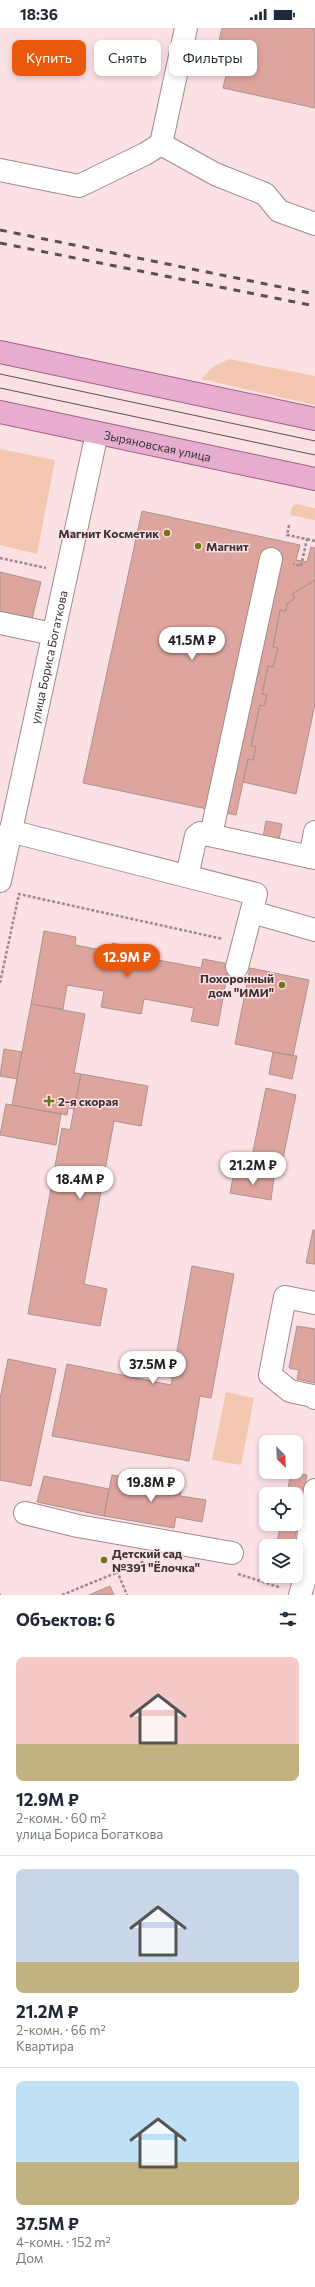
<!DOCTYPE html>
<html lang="ru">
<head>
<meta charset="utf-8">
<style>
	:root { --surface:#fff; --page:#f6f6f7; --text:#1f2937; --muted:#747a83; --line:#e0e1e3; --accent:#ea580c }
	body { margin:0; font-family:Commissioner,sans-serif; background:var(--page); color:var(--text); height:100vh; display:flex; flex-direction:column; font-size:15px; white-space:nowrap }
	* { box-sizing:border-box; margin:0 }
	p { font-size:13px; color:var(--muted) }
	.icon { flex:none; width:22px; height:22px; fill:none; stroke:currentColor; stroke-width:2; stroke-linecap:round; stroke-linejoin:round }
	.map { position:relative; height:1567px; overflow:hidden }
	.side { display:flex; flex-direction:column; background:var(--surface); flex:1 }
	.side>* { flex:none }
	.top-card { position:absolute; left:12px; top:12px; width:291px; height:36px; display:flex; gap:8px }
	.needle { width:26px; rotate:156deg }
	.controls { position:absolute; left:259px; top:1407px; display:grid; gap:8px }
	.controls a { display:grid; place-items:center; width:44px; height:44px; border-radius:8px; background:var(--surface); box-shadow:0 2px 6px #0003; font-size:20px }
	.price { position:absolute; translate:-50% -34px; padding:0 9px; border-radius:14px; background:#fff; color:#222; font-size:13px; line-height:26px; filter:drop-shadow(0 1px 2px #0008) }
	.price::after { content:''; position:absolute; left:50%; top:24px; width:12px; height:9px; margin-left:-6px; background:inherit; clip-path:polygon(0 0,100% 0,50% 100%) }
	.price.active { background:var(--accent); color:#fff }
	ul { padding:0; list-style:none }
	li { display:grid; align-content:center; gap:8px; height:212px; padding:0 16px }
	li+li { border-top:1px solid var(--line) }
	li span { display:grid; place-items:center; height:124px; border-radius:8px; color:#555 }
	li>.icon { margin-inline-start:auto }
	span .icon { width:72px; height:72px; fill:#fffc; stroke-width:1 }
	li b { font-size:17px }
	h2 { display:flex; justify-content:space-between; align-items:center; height:48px; padding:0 16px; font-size:17px }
	.chip { padding:0 14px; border-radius:8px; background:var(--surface); box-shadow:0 2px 6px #0003; font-size:14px; line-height:36px }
	.chip.active { background:var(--accent); color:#fff }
	.status { display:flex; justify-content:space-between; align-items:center; height:28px; padding:0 20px; background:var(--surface); direction:ltr }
	.status svg { height:11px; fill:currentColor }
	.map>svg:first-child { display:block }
</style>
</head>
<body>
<div class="status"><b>18:36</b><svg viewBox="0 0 49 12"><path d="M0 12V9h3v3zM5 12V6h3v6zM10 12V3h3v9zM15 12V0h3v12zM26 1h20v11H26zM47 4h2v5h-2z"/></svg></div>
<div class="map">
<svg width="315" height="1567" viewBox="0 0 315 1567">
	<rect width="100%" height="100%" fill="#fbe0e4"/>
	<!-- green -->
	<path fill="#f4c7b0" d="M229,331L315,348V377L201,351L213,339Z
		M0,421L55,432L37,526L0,517Z
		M296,476L315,480V492L290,487L292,479Z
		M226,1364L254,1370L241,1437L212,1432Z"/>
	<!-- building -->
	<path fill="#dda59e" stroke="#ab938f" d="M222,0H315V80L223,60L228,39L214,36Z
		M142,483L300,517L296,532L307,534L311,519L315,520V552L292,566L295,570L287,576L286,583L280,582L273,619L278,620L273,639L268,638L262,666L267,667L264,678L260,677L251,718L256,719L253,732L248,731L236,787L83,755Z
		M0,544L41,554L31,595L0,587Z
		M315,552V676L296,766L243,754L248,731L253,732L256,719L251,718L260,677L264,678L267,667L262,666L268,638L273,639L278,620L273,619L280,582L286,583L287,576L295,570L292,566Z
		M266,793L282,796L279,812L263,809Z
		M44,903L76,909L75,917L111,924L112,915L154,923L152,931L201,940L203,931L229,936L218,998L191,993L194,980L144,971L141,986L101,979L104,963L67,957L63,981L31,976Z
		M250,940L309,952L293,1028L235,1016Z
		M31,976L85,986L74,1045L81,1046L74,1081L68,1080L67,1087L12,1077Z
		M4,1021L22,1024L17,1051L0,1048Z
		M273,1024L297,1028L292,1051L269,1046Z
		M81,1046L148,1058L141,1098L114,1093L84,1256L107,1261L100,1298L28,1286L62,1100L70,1102Z
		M266,1060L296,1067L281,1140L251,1133Z
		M6,1076L61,1086L56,1117L0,1107Z
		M234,1144L274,1149L271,1172L230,1165Z
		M313,1202H315V1236L306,1235Z
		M192,1238L234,1246L211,1370L200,1368L189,1433L52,1408L67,1336L171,1357Z
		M297,1298L315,1301V1355L297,1351L299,1342L289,1340Z
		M8,1331L56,1341L31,1458L0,1452V1371Z
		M291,1444L307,1447L294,1515L303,1516L299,1539L296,1538V1518H276L281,1496H296V1466H287Z
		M112,1447L182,1459L180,1468L206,1472L202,1494L176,1489L174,1500L104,1488Z
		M44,1448L109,1461L104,1488L37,1474Z
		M110,1558L114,1567H89Z"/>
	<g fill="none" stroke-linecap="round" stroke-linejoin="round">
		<defs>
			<g id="minor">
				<path d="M161,116L215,146L265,166L279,183L315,196"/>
				<path d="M161,116L186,0"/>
				<path d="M0,142L79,158L145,126L161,116"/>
				<path d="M0,595L53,606"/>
				<path d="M10,803L256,866L237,939"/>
				<path d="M211,807L271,531"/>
				<path d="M310,829L315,804"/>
				<path d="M187,848L196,808L200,805L315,830"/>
				<path id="s1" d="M0,853L97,405"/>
				<path d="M252,884L315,902"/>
				<path d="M315,1275L285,1269L270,1347L290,1363L313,1368L315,1370"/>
				<path d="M25,1485L78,1498L232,1525"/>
				<path d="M300,1567L308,1541V1511L315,1462"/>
			</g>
			<g id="major">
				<path d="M0,324L315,391"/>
				<path id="s2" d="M0,384L315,451"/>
			</g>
		</defs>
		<!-- minor casing -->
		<use href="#minor" stroke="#a1898d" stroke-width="24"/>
		<!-- major casing -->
		<use href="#major" stroke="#a05f83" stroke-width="24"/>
		<!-- path -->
		<path stroke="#9d8a8d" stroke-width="2.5" stroke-dasharray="3 2" stroke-linecap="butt" d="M289,497L287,507L307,511L301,538L293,536
			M307,511L315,513
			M0,530L46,540
			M0,955L19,866L223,911
			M117,1543L127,1567
			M238,1546L279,1559
			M0,1567H1
			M62,1567L145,1533"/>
		<!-- minor -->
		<use href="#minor" stroke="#fff" stroke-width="22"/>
		<!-- major -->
		<use href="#major" stroke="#e6adce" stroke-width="22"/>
		<!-- tram -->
		<path stroke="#5c4f52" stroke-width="1" d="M0,346L315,413
			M0,360L315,427"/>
		<!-- rail -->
		<path stroke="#5c4f52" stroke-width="3" stroke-dasharray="7 7" stroke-linecap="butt" d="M0,202L315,266
			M0,215L315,278"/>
	</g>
	<!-- markers -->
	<g fill="#71741a" stroke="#fbe0e4" stroke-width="1.5">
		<circle cx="167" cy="505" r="4"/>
		<circle cx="198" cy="518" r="4"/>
		<circle cx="282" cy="957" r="4"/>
		<path d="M47 1067h4v4h4v4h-4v4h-4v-4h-4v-4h4z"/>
		<circle cx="104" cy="1532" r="4"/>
	</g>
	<g text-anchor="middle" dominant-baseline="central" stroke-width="3" stroke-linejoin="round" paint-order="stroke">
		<!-- street labels -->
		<g font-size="12" fill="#3c3234" stroke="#fbe0e4">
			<text stroke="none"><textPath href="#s2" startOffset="161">Зыряновская улица</textPath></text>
			<text stroke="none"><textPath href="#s1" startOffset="229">улица Бориса Богаткова</textPath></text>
		</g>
		<!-- poi labels -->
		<g font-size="12" font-weight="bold" fill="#3c3234" stroke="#fbe0e4" text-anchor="start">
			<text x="159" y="505" text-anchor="end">Магнит Косметик</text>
			<text x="206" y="518">Магнит</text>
			<text x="274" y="950" text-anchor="end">Похоронный<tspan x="274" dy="14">дом "ИМИ"</tspan></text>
			<text x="58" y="1073">2-я скорая</text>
			<text x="112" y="1525">Детский сад<tspan x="112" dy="14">№391 "Ёлочка"</tspan></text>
		</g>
	</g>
</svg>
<div class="controls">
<a><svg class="needle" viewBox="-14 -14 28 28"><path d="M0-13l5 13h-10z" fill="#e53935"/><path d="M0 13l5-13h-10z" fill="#747a83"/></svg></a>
<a><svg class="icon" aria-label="locate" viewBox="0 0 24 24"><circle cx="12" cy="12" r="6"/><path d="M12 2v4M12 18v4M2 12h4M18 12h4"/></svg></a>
<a><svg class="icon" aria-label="layers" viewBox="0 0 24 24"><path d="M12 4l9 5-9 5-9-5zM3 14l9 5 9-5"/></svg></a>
</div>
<b class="price" style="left:192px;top:633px">41.5M ₽</b>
<b class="price active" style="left:127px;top:950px">12.9M ₽</b>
<b class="price" style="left:253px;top:1158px">21.2M ₽</b>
<b class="price" style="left:80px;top:1172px">18.4M ₽</b>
<b class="price" style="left:153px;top:1357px">37.5M ₽</b>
<b class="price" style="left:151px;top:1475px">19.8M ₽</b>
<div class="top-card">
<a class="chip active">Купить</a>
<a class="chip">Снять</a>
<a class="chip">Фильтры</a>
</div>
</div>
<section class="side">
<h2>Объектов: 6<svg class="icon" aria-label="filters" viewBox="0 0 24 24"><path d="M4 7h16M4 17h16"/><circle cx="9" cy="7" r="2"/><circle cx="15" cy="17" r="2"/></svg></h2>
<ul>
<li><span style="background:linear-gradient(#f6c9c9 70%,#c2b280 0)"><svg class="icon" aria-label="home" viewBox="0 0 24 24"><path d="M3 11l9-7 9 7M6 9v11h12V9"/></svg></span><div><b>12.9M ₽</b><p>2-комн. · 60 m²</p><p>улица Бориса Богаткова</p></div></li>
<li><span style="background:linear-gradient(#c9d6e8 75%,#c2b280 0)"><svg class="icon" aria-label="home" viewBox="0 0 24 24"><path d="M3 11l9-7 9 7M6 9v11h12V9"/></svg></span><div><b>21.2M ₽</b><p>2-комн. · 66 m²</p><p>Квартира</p></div></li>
<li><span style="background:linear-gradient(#bfe0f5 65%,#c2b280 0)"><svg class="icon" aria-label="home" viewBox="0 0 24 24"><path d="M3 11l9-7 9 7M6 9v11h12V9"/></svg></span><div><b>37.5M ₽</b><p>4-комн. · 152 m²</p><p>Дом</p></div></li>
</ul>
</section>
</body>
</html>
